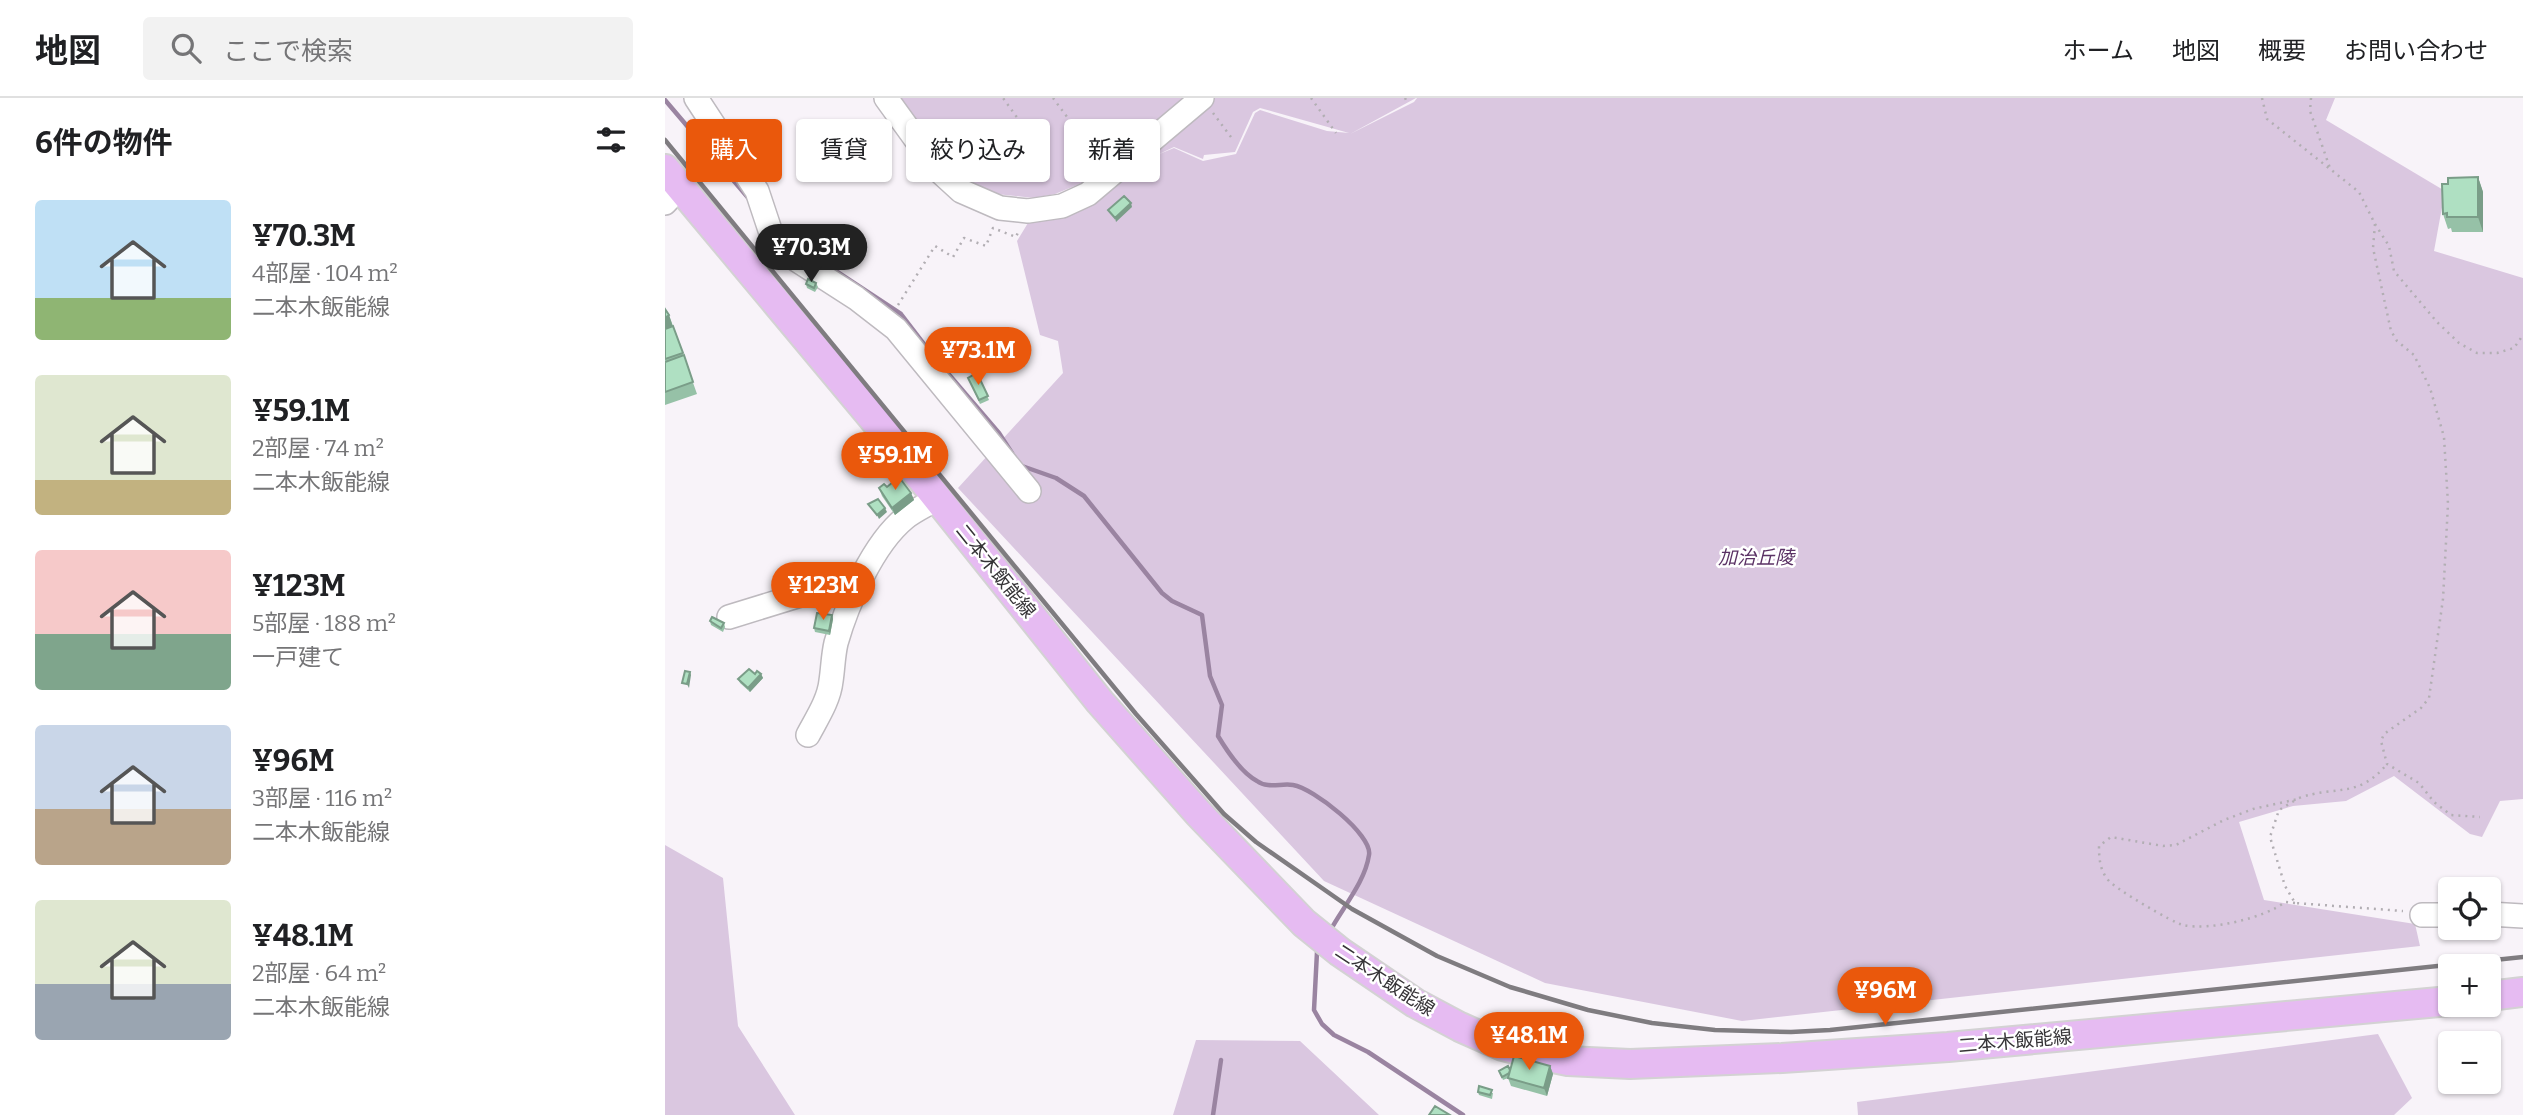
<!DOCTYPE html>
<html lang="ja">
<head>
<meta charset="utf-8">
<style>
	:root { --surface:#fff; --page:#f2f2f2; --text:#202124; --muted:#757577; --line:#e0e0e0; --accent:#ea580c }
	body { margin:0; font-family:Bitter,"Noto Sans JP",serif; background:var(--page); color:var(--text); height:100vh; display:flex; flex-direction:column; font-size:26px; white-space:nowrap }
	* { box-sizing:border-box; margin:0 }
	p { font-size:23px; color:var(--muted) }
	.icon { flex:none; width:38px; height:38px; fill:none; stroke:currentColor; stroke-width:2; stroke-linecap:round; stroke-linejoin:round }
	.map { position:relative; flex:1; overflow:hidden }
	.drawer { display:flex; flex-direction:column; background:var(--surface); width:665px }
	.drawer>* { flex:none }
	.hud { position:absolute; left:21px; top:21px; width:665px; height:63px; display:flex; gap:14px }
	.buttons { position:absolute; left:1773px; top:779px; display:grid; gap:14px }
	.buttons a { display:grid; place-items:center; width:63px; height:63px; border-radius:7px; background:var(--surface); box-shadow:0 2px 5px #0004; font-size:35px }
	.price { position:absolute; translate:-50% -60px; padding:0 16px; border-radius:24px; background:var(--accent); color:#fff; font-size:23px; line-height:46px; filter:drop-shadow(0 2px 4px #0008) }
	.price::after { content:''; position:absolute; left:50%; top:42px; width:21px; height:16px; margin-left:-10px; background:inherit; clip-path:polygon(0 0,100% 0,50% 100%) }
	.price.selected { background:#222; color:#fff }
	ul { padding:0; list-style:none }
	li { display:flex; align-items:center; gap:21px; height:175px; padding:0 35px }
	li span { display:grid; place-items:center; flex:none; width:196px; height:140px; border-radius:7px; color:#555 }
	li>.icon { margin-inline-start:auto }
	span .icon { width:84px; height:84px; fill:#fffc; stroke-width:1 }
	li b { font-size:30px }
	h2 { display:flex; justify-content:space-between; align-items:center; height:84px; padding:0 35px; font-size:30px }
	.pill { padding:0 24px; border-radius:7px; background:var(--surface); box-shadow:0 2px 5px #0004; font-size:24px; line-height:63px }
	.pill.selected { background:var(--accent); color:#fff }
	header { display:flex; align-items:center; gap:42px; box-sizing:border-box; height:98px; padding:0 35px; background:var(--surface); border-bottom:2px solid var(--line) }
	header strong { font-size:33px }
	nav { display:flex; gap:38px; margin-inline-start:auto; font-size:24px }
	.search { width:490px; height:63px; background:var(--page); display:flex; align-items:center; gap:18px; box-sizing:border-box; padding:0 24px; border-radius:7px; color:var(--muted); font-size:26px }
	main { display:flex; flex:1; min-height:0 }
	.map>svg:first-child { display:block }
</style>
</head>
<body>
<header>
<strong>地図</strong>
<div class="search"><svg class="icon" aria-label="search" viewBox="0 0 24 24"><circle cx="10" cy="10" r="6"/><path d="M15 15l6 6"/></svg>ここで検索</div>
<nav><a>ホーム</a><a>地図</a><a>概要</a><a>お問い合わせ</a></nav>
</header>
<main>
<section class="drawer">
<h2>6件の物件<svg class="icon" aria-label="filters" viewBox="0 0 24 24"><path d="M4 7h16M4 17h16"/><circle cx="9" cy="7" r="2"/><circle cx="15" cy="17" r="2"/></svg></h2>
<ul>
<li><span style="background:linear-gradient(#bfe0f5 70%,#8fb573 0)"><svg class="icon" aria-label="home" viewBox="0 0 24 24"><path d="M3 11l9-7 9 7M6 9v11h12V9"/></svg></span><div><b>¥70.3M</b><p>4部屋 · 104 m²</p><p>二本木飯能線</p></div></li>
<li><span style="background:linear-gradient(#dfe7d0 75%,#c2b280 0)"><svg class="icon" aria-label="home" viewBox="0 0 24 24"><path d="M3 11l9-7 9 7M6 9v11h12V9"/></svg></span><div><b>¥59.1M</b><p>2部屋 · 74 m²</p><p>二本木飯能線</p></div></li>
<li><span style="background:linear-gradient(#f6c9c9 60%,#7fa58c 0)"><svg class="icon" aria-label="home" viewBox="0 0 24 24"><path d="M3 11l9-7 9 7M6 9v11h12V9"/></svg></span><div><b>¥123M</b><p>5部屋 · 188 m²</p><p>一戸建て</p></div></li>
<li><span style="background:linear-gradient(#c9d6e8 60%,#b9a48a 0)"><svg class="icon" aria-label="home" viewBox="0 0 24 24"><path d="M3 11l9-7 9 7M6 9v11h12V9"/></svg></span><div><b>¥96M</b><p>3部屋 · 116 m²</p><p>二本木飯能線</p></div></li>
<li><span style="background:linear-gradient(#dfe7d0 60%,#9aa5b1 0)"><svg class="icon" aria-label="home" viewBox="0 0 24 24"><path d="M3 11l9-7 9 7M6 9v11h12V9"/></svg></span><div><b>¥48.1M</b><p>2部屋 · 64 m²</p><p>二本木飯能線</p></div></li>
</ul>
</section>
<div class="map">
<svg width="1858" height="1017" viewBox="0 0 1858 1017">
	<rect width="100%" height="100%" fill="#f8f3f9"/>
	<!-- green -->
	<path fill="#dac7e0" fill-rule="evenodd" d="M235,0H751L685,36L749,4L752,0H1670L1661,22L1780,93L1769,153L1858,180V701L1835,703L1817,739L1805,736L1729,678L1681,703L1628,708L1574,724L1599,802L1750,826L1755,848L1077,923L880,885L659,783L293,390L398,275L393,243L375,237L352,143L366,120L382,118L519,1L417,85L390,96L369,100L331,96L304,83L281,62ZM595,10L684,35L662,33L595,12L590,15L571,56L538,63L509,50L492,57L509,49L538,61L539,57L570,54L588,14Z
		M0,747L58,780L73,928L130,1017H0Z
		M1713,936L1747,1000L1729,1017H1193L1192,1004Z
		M531,942L635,943L714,1017H508Z"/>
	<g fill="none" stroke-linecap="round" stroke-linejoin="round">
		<!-- stream -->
		<path stroke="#9a84a1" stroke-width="4.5" d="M0,2L85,102
			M118,138L236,216L269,259L334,335L347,355
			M357,368L391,380L419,398L497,495L507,503L537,517L545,578L557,607L553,638C562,653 577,675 592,683C603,691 616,685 628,687C648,690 708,737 704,757C700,784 678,809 665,833
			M655,849L652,854L649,912L657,926L669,937L703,954L798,1017
			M548,1017L556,962"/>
		<defs>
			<path id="minor" d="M31,0L92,93L108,141L118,153L191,200L231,231L364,393
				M221,0L273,72L296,93L335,110L363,113L397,108L423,96L537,0
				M0,105L15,89
				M64,519L197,478
				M143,637C152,620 164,602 166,583C168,570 168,558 171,545C182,506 208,446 240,420C250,412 262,407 273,400
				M1824,816L1858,818
				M1757,817H1785"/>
			<path id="major" d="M0,71L217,331L435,604L534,716L639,825L675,854L750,905L795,929L838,948L869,956L903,963L965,966L1117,960L1283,949L1785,903
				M1824,898L1858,894"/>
		</defs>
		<!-- minor casing -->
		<use href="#minor" stroke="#bebabf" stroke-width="26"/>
		<!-- major casing -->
		<use href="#major" stroke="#d3d2d3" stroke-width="32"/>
		<!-- path -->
		<path stroke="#b2aeb3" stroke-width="2.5" stroke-dasharray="2 5" stroke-linecap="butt" d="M388,0L434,62
			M646,0L671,35
			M740,0L741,2
			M1597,0L1602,21L1694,94L1710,126L1708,150L1726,233L1732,243L1749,257L1765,290L1779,339L1783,406L1778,501L1764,600L1756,610L1719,636L1716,643L1722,666L1754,685L1769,704L1786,717L1815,719
			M1646,0L1645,13L1666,73
			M548,15L569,43
			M312,78L310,76L364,36L338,0
			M1710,126L1724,148L1729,173L1772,224L1794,245L1812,255H1832L1849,250L1858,237
			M233,207L270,148L288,159L299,140L321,148L328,130L351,139L354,132
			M1634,700C1671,687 1693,701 1722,666
			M1629,703L1614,712L1605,739L1620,788L1630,805L1738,813
			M1630,805L1620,804C1600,820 1544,833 1518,827C1508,825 1451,791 1444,783C1435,773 1434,761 1434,748L1446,739L1498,748L1511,747L1559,722L1588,711L1633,701"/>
		<!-- minor -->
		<use href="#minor" stroke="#fff" stroke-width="23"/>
		<!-- major -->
		<use href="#major" stroke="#e6bbf2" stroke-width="28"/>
		<!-- rail -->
		<path stroke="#7f7c80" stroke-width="4.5" d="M0,42L471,616L559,716L591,744L687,811L772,858L845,889L923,912L987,925L1050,932L1126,934L1165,932L1858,859"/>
	</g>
	<!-- wall -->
	<path fill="#96c1a7" d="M1813,79L1818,94V134H1787L1786,130L1783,131L1778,116L1783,86Z
		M151,185L153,189L150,194L142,190L141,186Z
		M0,211L4,217L8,228L32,296L0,307Z
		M312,275L324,302L315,306L303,280Z
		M222,389L246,395L249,402L230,417L217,398L214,390Z
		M167,517L168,521L165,537L150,534L149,530Z
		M45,523L59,525L60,529L58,534L46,527Z
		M90,576H96L98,580L85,594L75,585L73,581Z
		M885,968L888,976L882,998L846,988L843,980L838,982L834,973Z
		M813,994L828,995L827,1001L814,997Z"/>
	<!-- shaded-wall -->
	<path fill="#7a9d88" d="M1813,79L1818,94V134L1813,119Z
		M466,105L467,109L451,124L450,120Z
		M4,217L8,229L0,234V220Z
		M246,395L249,402L230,417L227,410Z
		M220,410L222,414L214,421L212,417Z
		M167,517L168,521L165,537L164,533Z
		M25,574L26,577L24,590L22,586Z
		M96,576L98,580L85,594L83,590Z
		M885,968L888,976L882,998L879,990Z"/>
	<!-- building -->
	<path fill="#afe0c2" stroke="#7a9d88" stroke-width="2" d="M1813,79V119H1782V115L1778,116L1777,86H1783V80Z
		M459,98L466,105L450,120L443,112Z
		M143,181L151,185L149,190L141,186Z
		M0,211L4,217L0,220Z
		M8,228L18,255L0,261V231Z
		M19,257L28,284L0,294V264Z
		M312,275L323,298L314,302L303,280Z
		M234,379L246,395L227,410L214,390L219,386L222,389Z
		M213,401L220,410L212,417L203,406Z
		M152,515L167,517L164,533L149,530Z
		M47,519L59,525L56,530L45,523Z
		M84,571L90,576L92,573L96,576L83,590L73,581Z
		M20,573L25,574L22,586L17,585Z
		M849,958L885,968L879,990L843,980Z
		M843,968L845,972L844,975L837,979L834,973Z
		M814,988L827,992L825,997L813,994Z
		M770,1008L785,1017H764Z"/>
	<g text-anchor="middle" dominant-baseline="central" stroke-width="5" stroke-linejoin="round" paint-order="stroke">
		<!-- park labels -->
		<g font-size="19" font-style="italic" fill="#5b3265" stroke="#fff">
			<text x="1091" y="459">加治丘陵</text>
		</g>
		<!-- street labels -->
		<g font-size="19" fill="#363437" stroke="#fff">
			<text transform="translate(331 473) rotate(51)">二本木飯能線</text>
			<text transform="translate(720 882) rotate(33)">二本木飯能線</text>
			<text transform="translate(1350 943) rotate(-5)">二本木飯能線</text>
		</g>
	</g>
</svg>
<div class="buttons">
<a><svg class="icon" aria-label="locate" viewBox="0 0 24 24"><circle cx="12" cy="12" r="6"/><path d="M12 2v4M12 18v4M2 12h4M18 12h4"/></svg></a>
<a>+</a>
<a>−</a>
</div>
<b class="price selected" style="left:146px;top:186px">¥70.3M</b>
<b class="price" style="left:313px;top:289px">¥73.1M</b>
<b class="price" style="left:230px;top:394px">¥59.1M</b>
<b class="price" style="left:158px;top:524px">¥123M</b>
<b class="price" style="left:1220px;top:929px">¥96M</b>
<b class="price" style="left:864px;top:974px">¥48.1M</b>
<div class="hud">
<a class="pill selected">購入</a>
<a class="pill">賃貸</a>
<a class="pill">絞り込み</a>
<a class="pill">新着</a>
</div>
</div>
</main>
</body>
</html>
